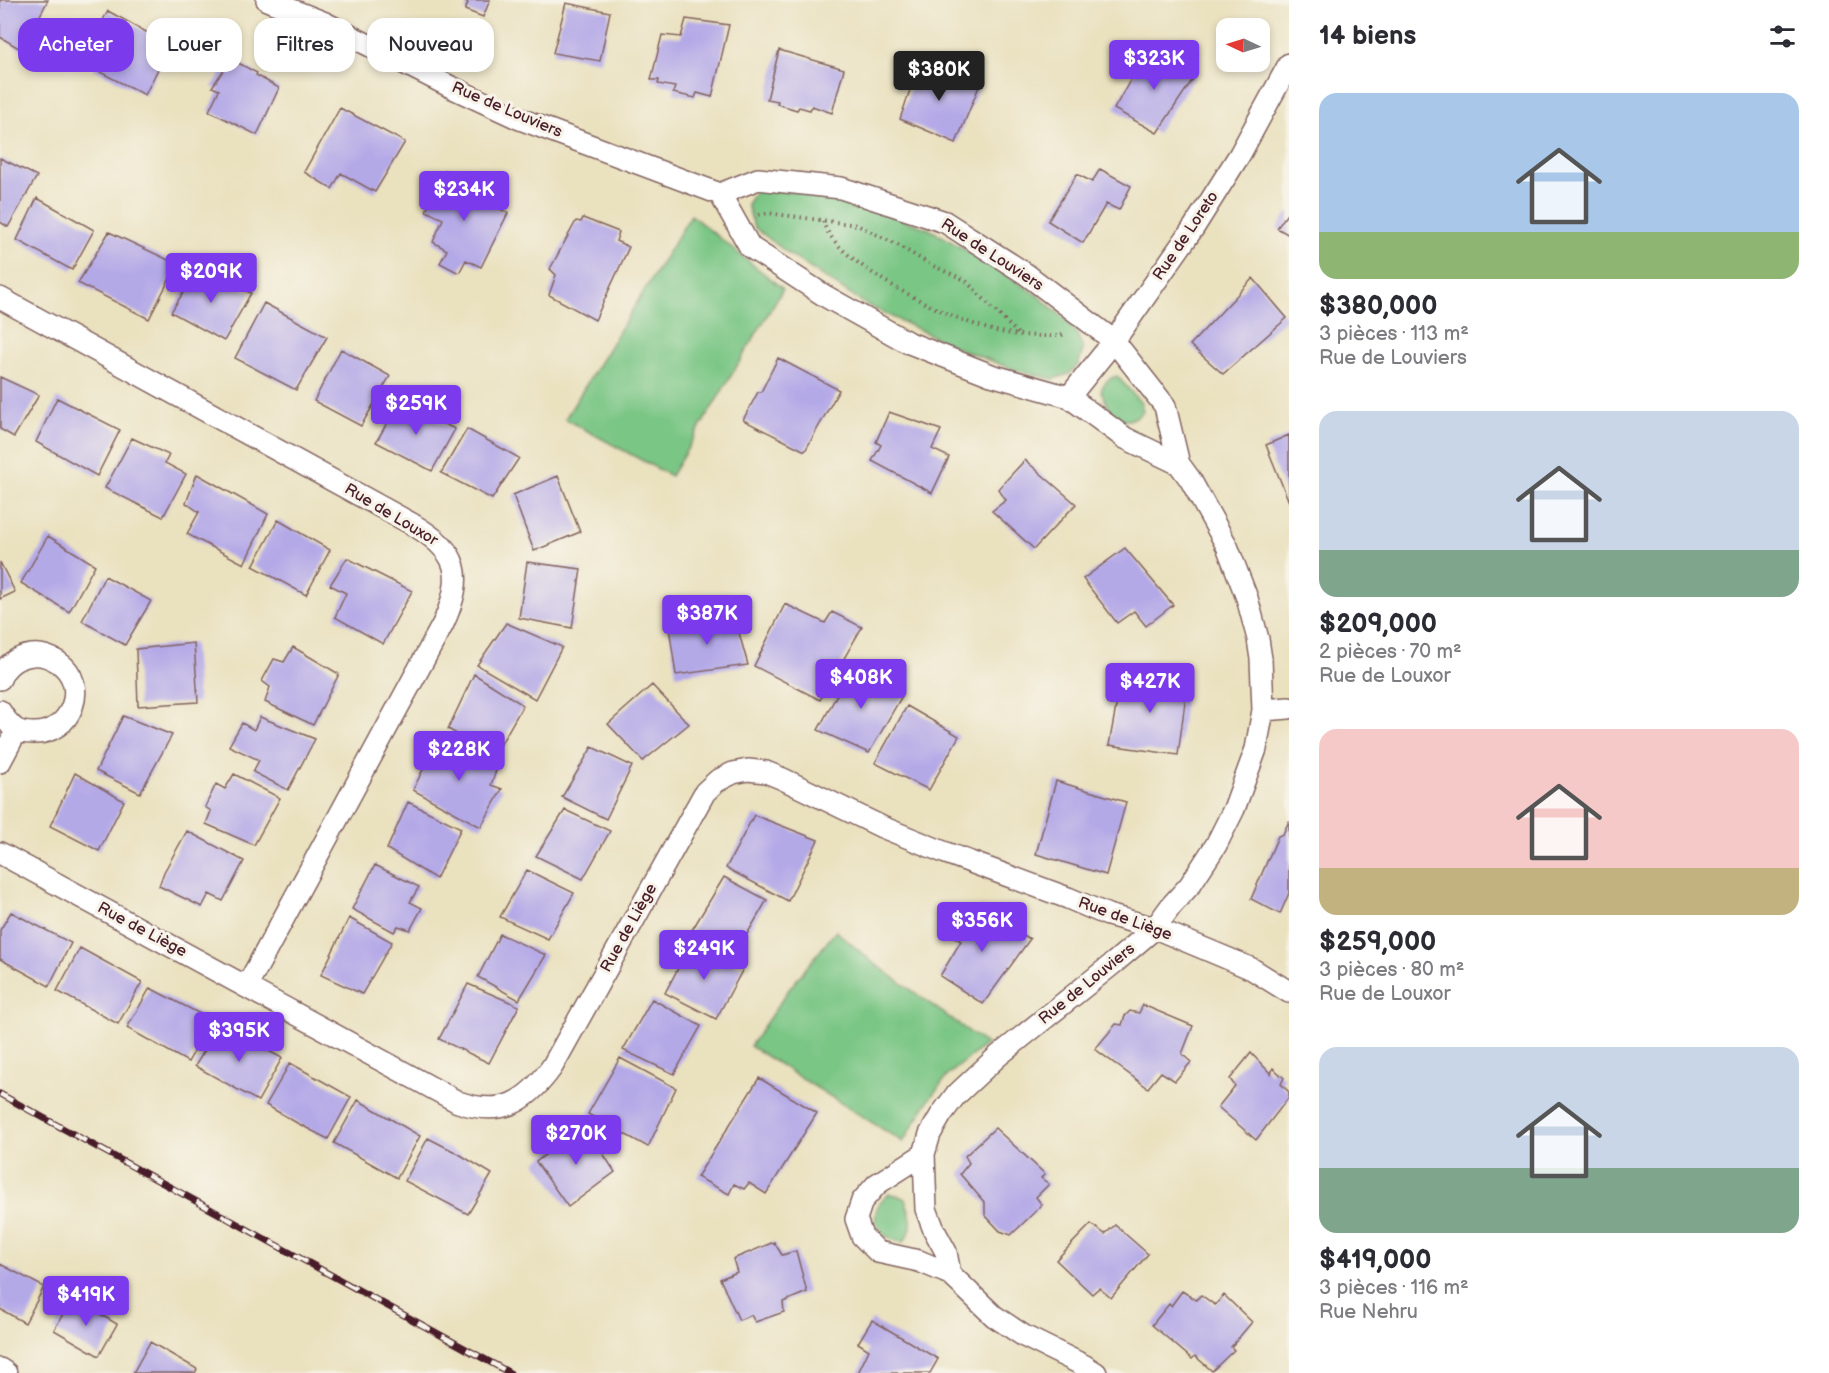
<!DOCTYPE html>
<html lang="fr">
<head>
<meta charset="utf-8">
<style>
	:root { --surface:#fff; --page:#f7f7f7; --text:#2b2b33; --muted:#7c7c81; --accent:#7c3aed }
	body { margin:0; font-family:"Balsamiq Sans",sans-serif; background:var(--page); color:var(--text); height:100vh; display:flex; flex-direction:column; font-size:22px; white-space:nowrap }
	* { box-sizing:border-box; margin:0 }
	p { font-size:20px; color:var(--muted) }
	.icon { flex:none; width:33px; height:33px; fill:none; stroke:currentColor; stroke-width:2; stroke-linecap:round; stroke-linejoin:round }
	.map { position:relative; flex:1; overflow:hidden }
	.panel { display:flex; flex-direction:column; background:var(--surface); width:540px }
	.panel>* { flex:none }
	.guide { position:absolute; left:18px; top:18px; width:570px; height:54px; display:flex; gap:12px }
	.needle { width:39px; rotate:274deg }
	.fabs { position:absolute; left:1216px; top:18px; display:grid; gap:12px }
	.fabs a { display:grid; place-items:center; width:54px; height:54px; border-radius:12px; background:var(--surface); box-shadow:0 3px 9px #0003; font-size:30px }
	.price { position:absolute; translate:-50% -51px; padding:0 14px; border-radius:6px; background:var(--accent); color:#fff; font-size:20px; line-height:39px; filter:drop-shadow(0 2px 3px #0008) }
	.price::after { content:''; position:absolute; left:50%; top:36px; width:18px; height:14px; margin-left:-9px; background:inherit; clip-path:polygon(0 0,100% 0,50% 100%) }
	.price.current { background:#222; color:#fff }
	ul { padding:0; list-style:none }
	li { display:grid; align-content:center; gap:12px; height:318px; padding:0 30px }
	li span { display:grid; place-items:center; height:186px; border-radius:18px; color:#555 }
	li>.icon { margin-inline-start:auto }
	span .icon { width:108px; height:108px; fill:#fffc; stroke-width:1 }
	li b { font-size:26px }
	h2 { display:flex; justify-content:space-between; align-items:center; height:72px; padding:0 30px; font-size:26px }
	.chip { padding:0 21px; border-radius:18px; background:var(--surface); box-shadow:0 3px 9px #0003; font-size:21px; line-height:54px }
	.chip.current { background:var(--accent); color:#fff }
	main { display:flex; flex:1; min-height:0 }
	.map>svg:first-child { display:block }
</style>
</head>
<body>
<main>
<div class="map">
<svg width="1289" height="1373" viewBox="0 0 1289 1373">
	<rect width="100%" height="100%" fill="#f7f3e8"/>
	<filter id="ink" filterUnits="userSpaceOnUse"><feTurbulence type="fractalNoise" baseFrequency=".0167" numOctaves="2"/><feDisplacementMap in="SourceGraphic" scale="12" xChannelSelector="R" yChannelSelector="G"/><feConvolveMatrix kernelMatrix="1 2 1 2 8 2 1 2 1" color-interpolation-filters="sRGB"/></filter>
	<filter id="wash" filterUnits="userSpaceOnUse"><feTurbulence type="fractalNoise" baseFrequency=".008" numOctaves="4" result="noise"/><feDisplacementMap in="SourceGraphic" scale="24" xChannelSelector="R" yChannelSelector="G"/><feGaussianBlur stdDeviation="1.35" result="paint"/><feColorMatrix in="noise" values="0 0 0 0 0 0 0 0 0 0 0 0 0 0 0 0 0 1.4 0 .05"/><feComposite in="paint" operator="in"/></filter>
	<g filter="url(#wash)">
		<rect width="100%" height="100%" fill="#eae1bf"/>
		<!-- green -->
		<path fill="#7ac685" stroke="#627258" stroke-width="1.5" d="M756,191H794L825,197L860,205L929,229L974,255L1036,294L1066,320L1078,336L1083,350L1078,365L1069,374L1053,379L1019,371L962,350L865,304L790,255L754,227L747,204Z
			M691,215L783,289L671,476L565,419Z
			M1117,376L1141,403L1143,411C1122,433 1109,411 1101,391C1104,382 1108,379 1117,376Z
			M836,931L871,961L986,1044L948,1075L930,1098L903,1142L750,1046L790,988Z
			M889,1194L897,1195L905,1199C911,1215 916,1229 903,1242C875,1239 865,1211 889,1194Z"/>
		<g id="blocks">
			<!-- building -->
			<path fill="#b4a9e7" d="M0,0H48L22,50L0,37Z
				M461,0H490L483,17L465,10L468,3Z
				M566,3L610,12L600,61L553,53Z
				M108,11L170,45L145,95L94,69L98,62L84,54Z
				M686,19L729,25L712,97L697,93L695,98L673,93L675,87L658,84L659,80H651L662,35L681,37Z
				M1149,47L1195,76L1157,133L1114,109Z
				M779,50L844,69L832,113L812,106L810,110L799,107L797,110L777,104L778,101L767,99Z
				M231,59L257,73L256,75L279,88L257,135L209,111L219,90L212,87Z
				M919,64L980,84L956,143L900,119Z
				M340,108L405,142L375,192L341,173L332,189L304,172Z
				M0,158L37,176L8,227L0,222Z
				M1100,169L1131,186L1119,210L1106,204L1083,243L1048,221L1077,174L1092,182Z
				M445,170L483,189L479,195L495,202L493,205L508,213L481,267L466,260L459,273L440,263L447,250L433,242L443,219L426,211Z
				M37,198L94,230L72,270L17,240Z
				M1289,211V235L1277,228Z
				M583,218L619,232L616,241L629,247L595,320L549,295L556,275L550,269L576,221L581,222Z
				M109,232L177,264L149,319L78,283Z
				M198,269L251,293L224,341L171,312Z
				M1253,278L1287,318L1223,374L1190,345Z
				M264,303L327,337L296,390L235,358Z
				M341,349L390,376L361,426L314,401Z
				M778,358L839,390L805,451L743,420L758,392H761Z
				M0,377L39,395L14,437L0,429Z
				M57,398L120,430L97,476L36,442Z
				M399,403L455,429L432,471L376,442Z
				M889,412L941,430L932,449L949,457L932,493L872,461L881,445L876,442Z
				M467,429L519,458L492,499L441,473Z
				M1289,435V502L1266,445Z
				M132,438L169,455L165,463L186,474L163,517L105,488Z
				M1025,460L1076,504L1034,549L992,511L1006,500L998,489Z
				M197,474L268,514L244,564L187,534L199,512L186,503Z
				M558,476L580,532L534,551L513,495Z
				M278,520L330,550L306,595L253,566Z
				M48,536L95,565L69,612L21,583Z
				M1125,548L1173,605L1146,626L1134,611L1117,623L1083,579Z
				M347,558L412,591L383,644L335,617L346,593L330,585Z
				M0,562L15,592L0,599Z
				M527,562L581,569L572,628L519,618Z
				M105,576L151,601L125,645L82,621Z
				M785,604L825,623L832,612L862,627L820,700L754,666Z
				M734,615L748,665L676,675L669,627Z
				M506,623L562,647L535,699L477,665Z
				M194,643L198,702L138,706L136,649Z
				M293,647L339,674L313,725L265,702L270,687L262,681L274,659L284,662Z
				M854,663L903,694L869,753L818,730Z
				M474,674L523,705L494,756L448,729Z
				M1154,674L1188,679L1178,755L1109,745L1121,679L1143,680V675Z
				M652,685L689,724L643,761L608,724Z
				M907,706L959,736L929,790L875,763Z
				M123,716L172,735L140,793L96,771Z
				M260,717L315,739L288,790L253,772L259,760L229,746L242,723L254,730Z
				M440,735L497,768L491,785L502,789L481,827L413,790Z
				M592,747L632,766L606,819L562,797Z
				M75,773L124,801L99,851L50,826Z
				M234,774L280,798L254,845L206,824L211,811L205,807L216,784L225,789Z
				M1056,781L1126,802L1106,875L1036,854Z
				M408,802L461,828L436,879L387,849Z
				M565,810L610,831L583,879L536,856Z
				M754,815L818,840L788,901L726,868Z
				M1289,821V893L1280,914L1251,899L1278,836L1283,834Z
				M187,831L244,861L223,901L209,894L202,907L159,886L164,872Z
				M375,865L419,887L410,902L422,908L410,930L398,926L394,932L352,909Z
				M527,870L574,893L548,939L500,917Z
				M724,877L767,900L735,955L689,935Z
				M981,907L1030,939L983,1004L940,976L961,941L947,932L961,911L974,919Z
				M11,912L71,943L49,986L0,959V930Z
				M349,918L392,942L362,994L321,975Z
				M500,934L546,955L519,1000L478,977Z
				M692,942L743,969L716,1019L665,993Z
				M80,948L142,982L118,1024L57,991Z
				M468,984L519,1006L489,1063L439,1039Z
				M150,988L212,1020L188,1062L127,1028Z
				M652,999L701,1026L674,1074L623,1050Z
				M1143,1005L1193,1026L1182,1054L1191,1062L1175,1081L1161,1072L1148,1088L1095,1049L1116,1024L1122,1025L1125,1016L1130,1011L1139,1013Z
				M220,1025L282,1058L258,1101L195,1066Z
				M1251,1053L1271,1074L1273,1068L1284,1078L1281,1084L1289,1092V1097L1256,1140L1218,1107L1235,1086L1230,1079Z
				M620,1058L676,1088L648,1147L588,1114Z
				M290,1063L351,1097L328,1139L297,1123L266,1105Z
				M759,1078L817,1113L766,1194L749,1183L744,1189L734,1184L729,1194L697,1177Z
				M358,1100L420,1136L397,1178L334,1143Z
				M584,1124L615,1172L568,1207L536,1162Z
				M995,1128L1045,1174L1041,1178L1049,1184L1036,1197L1042,1205L1011,1235L1000,1231L985,1215V1203L960,1174L969,1163L965,1156Z
				M428,1138L459,1154L492,1174L468,1214L405,1181Z
				M1091,1224L1105,1234L1115,1225L1148,1254L1111,1298L1099,1288L1092,1294L1056,1260Z
				M774,1242L782,1255L796,1251L807,1292L783,1302L784,1312L755,1322L751,1315L739,1320L720,1279L737,1272L733,1259Z
				M0,1264L44,1287L25,1323L0,1309Z
				M1182,1291L1196,1300L1201,1295L1215,1305L1224,1295L1252,1322L1231,1347L1234,1350L1212,1371L1195,1356L1192,1359L1152,1325L1169,1304L1171,1306Z
				M72,1298L117,1324L99,1356L54,1330Z
				M872,1320L938,1359L930,1373H858L869,1350L858,1343Z
				M150,1342L197,1369L195,1373H133Z"/>
		</g>
	</g>
	<g filter="url(#ink)">
		<use href="#blocks" fill-opacity="0" stroke="#82635f" stroke-width="1.5"/>
		<g fill="none" stroke-linecap="round" stroke-linejoin="round">
			<defs>
				<path id="street" d="M267,0L325,23L451,87L520,119L720,194L750,247L825,296L907,342L991,375L1069,397L1125,438L1179,464
					M720,194L758,179L841,188L945,222L1026,274L1114,341L1165,406L1179,464L1190,479L1227,546L1247,598L1258,639L1261,659L1263,710L1256,749L1234,809L1216,845L1190,885L1171,906L1155,928L1115,962L998,1056L955,1096L941,1115L930,1134L924,1154L926,1209L934,1230L946,1252L950,1274
					M0,298L412,524C460,552 465,575 443,624L247,986
					M1069,397L1114,341L1194,227L1240,154L1289,64
					M0,679C5,665 17,657 32,655C41,654 50,657 58,662C91,684 71,735 33,733C27,733 20,732 15,729C9,724 4,718 0,711
					M1263,710L1289,708
					M0,762L17,730
					M0,853L458,1102C502,1117 526,1103 552,1067L705,792L717,781L733,773L748,770L766,772L783,779L882,827L946,853L1068,898L1108,915L1155,928L1229,959L1252,969L1289,992
					M924,1154L877,1184L862,1201L856,1219L862,1236L878,1252L919,1261L950,1274L994,1316L1024,1336L1085,1366L1096,1373
					M0,1369L6,1373"/>
			</defs>
			<!-- street casing -->
			<use href="#street" stroke="#82635f" stroke-width="24"/>
			<!-- path -->
			<path stroke="#82635f" stroke-width="4" stroke-dasharray="1.5 4.5" stroke-linecap="butt" d="M759,215L768,213L857,225L896,244L931,265L965,280L1020,336
				M823,221C834,264 950,319 992,330C1014,336 1037,336 1060,336L1064,334"/>
			<!-- street -->
			<use href="#street" stroke="#fff" stroke-width="21"/>
			<defs>
				<path id="rail" d="M0,1094L510,1373"/>
			</defs>
			<!-- rail casing -->
			<use href="#rail" stroke="#4a1f2b" stroke-width="7"/>
			<!-- rail -->
			<use href="#rail" stroke="#f7f3e8" stroke-width="4.5" stroke-dasharray="14" stroke-linecap="butt"/>
		</g>
	</g>
	<g text-anchor="middle" dominant-baseline="central" stroke-width="6" stroke-linejoin="round" paint-order="stroke">
		<!-- street labels -->
		<g font-size="16" fill="#4a1f2b" stroke="#f7f3e8">
			<text transform="translate(507 110) rotate(23)">Rue de Louviers</text>
			<text transform="translate(1186 236) rotate(-56)">Rue de Loreto</text>
			<text transform="translate(992 255) rotate(33)">Rue de Louviers</text>
			<text transform="translate(391 515) rotate(31)">Rue de Louxor</text>
			<text transform="translate(1125 919) rotate(20)">Rue de Liège</text>
			<text transform="translate(629 928) rotate(-61)">Rue de Liège</text>
			<text transform="translate(142 930) rotate(28)">Rue de Liège</text>
			<text transform="translate(1087 984) rotate(-39)">Rue de Louviers</text>
		</g>
	</g>
</svg>
<div class="fabs">
<a><svg class="needle" viewBox="-14 -14 28 28"><path d="M0-13l5 13h-10z" fill="#e53935"/><path d="M0 13l5-13h-10z" fill="#7c7c81"/></svg></a>
</div>
<b class="price" style="left:1154px;top:91px">$323K</b>
<b class="price current" style="left:939px;top:102px">$380K</b>
<b class="price" style="left:464px;top:222px">$234K</b>
<b class="price" style="left:211px;top:304px">$209K</b>
<b class="price" style="left:416px;top:436px">$259K</b>
<b class="price" style="left:707px;top:646px">$387K</b>
<b class="price" style="left:861px;top:710px">$408K</b>
<b class="price" style="left:1150px;top:714px">$427K</b>
<b class="price" style="left:459px;top:782px">$228K</b>
<b class="price" style="left:982px;top:953px">$356K</b>
<b class="price" style="left:704px;top:981px">$249K</b>
<b class="price" style="left:239px;top:1063px">$395K</b>
<b class="price" style="left:576px;top:1166px">$270K</b>
<b class="price" style="left:86px;top:1327px">$419K</b>
<div class="guide">
<a class="chip current">Acheter</a>
<a class="chip">Louer</a>
<a class="chip">Filtres</a>
<a class="chip">Nouveau</a>
</div>
</div>
<section class="panel">
<h2>14 biens<svg class="icon" aria-label="filters" viewBox="0 0 24 24"><path d="M4 7h16M4 17h16"/><circle cx="9" cy="7" r="2"/><circle cx="15" cy="17" r="2"/></svg></h2>
<ul>
<li><span style="background:linear-gradient(#a9c7e8 75%,#8fb573 0)"><svg class="icon" aria-label="home" viewBox="0 0 24 24"><path d="M3 11l9-7 9 7M6 9v11h12V9"/></svg></span><div><b>$380,000</b><p>3 pièces · 113 m²</p><p>Rue de Louviers</p></div></li>
<li><span style="background:linear-gradient(#c9d6e8 75%,#7fa58c 0)"><svg class="icon" aria-label="home" viewBox="0 0 24 24"><path d="M3 11l9-7 9 7M6 9v11h12V9"/></svg></span><div><b>$209,000</b><p>2 pièces · 70 m²</p><p>Rue de Louxor</p></div></li>
<li><span style="background:linear-gradient(#f6c9c9 75%,#c2b280 0)"><svg class="icon" aria-label="home" viewBox="0 0 24 24"><path d="M3 11l9-7 9 7M6 9v11h12V9"/></svg></span><div><b>$259,000</b><p>3 pièces · 80 m²</p><p>Rue de Louxor</p></div></li>
<li><span style="background:linear-gradient(#c9d6e8 65%,#7fa58c 0)"><svg class="icon" aria-label="home" viewBox="0 0 24 24"><path d="M3 11l9-7 9 7M6 9v11h12V9"/></svg></span><div><b>$419,000</b><p>3 pièces · 116 m²</p><p>Rue Nehru</p></div></li>
</ul>
</section>
</main>
</body>
</html>
